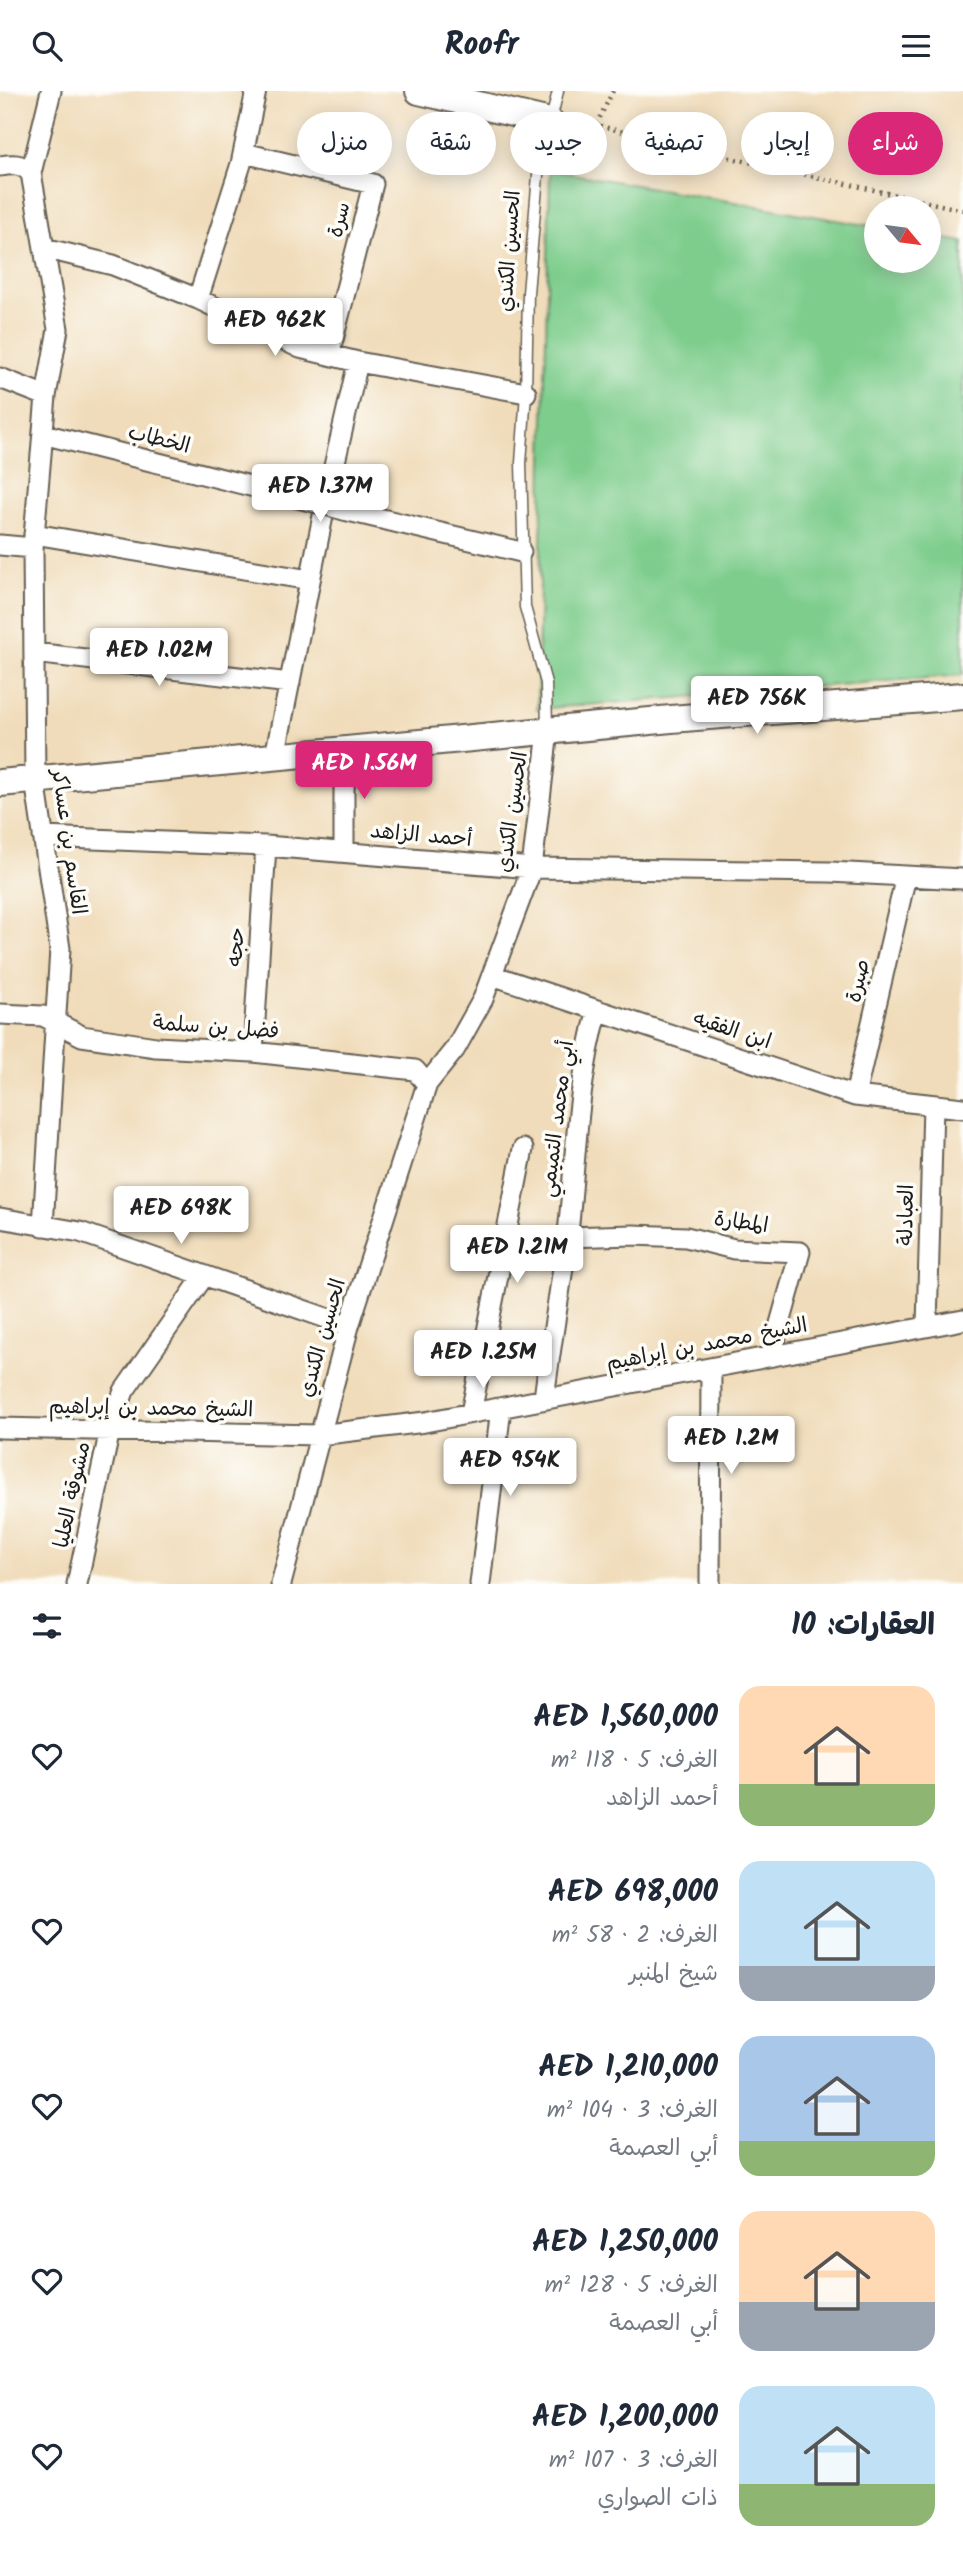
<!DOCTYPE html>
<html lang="ar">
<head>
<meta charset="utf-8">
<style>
	:root { --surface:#fff; --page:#f2f2f3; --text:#1f2937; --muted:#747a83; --accent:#db2777 }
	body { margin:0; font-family:Kalam,"Playpen Sans Arabic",sans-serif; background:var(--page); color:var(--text); direction:rtl; height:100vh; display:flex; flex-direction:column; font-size:26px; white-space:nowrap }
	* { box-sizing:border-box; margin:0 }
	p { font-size:23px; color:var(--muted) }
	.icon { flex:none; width:38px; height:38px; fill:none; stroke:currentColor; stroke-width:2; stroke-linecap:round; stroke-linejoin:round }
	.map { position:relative; height:1493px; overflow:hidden; direction:ltr }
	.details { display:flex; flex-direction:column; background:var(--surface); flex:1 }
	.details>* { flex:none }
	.top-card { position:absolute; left:21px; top:21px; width:922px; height:63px; direction:rtl; display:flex; gap:14px }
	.needle { width:46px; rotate:119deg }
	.buttons { position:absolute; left:864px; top:105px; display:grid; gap:14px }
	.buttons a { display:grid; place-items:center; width:77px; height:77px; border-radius:50%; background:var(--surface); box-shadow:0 4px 18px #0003; font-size:35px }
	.price { position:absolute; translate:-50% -60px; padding:0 16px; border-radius:7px; background:#fff; color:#222; font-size:23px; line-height:46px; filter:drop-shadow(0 2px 4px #0008) }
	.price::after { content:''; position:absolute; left:50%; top:42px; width:21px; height:16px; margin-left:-10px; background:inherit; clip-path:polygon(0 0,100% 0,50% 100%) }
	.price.on { background:var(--accent); color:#fff }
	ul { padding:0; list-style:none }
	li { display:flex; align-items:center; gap:21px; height:175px; padding:0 28px }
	li span { display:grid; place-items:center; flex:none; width:196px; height:140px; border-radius:21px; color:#555 }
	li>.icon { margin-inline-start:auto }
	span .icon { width:84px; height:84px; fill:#fffc; stroke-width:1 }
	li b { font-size:30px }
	h2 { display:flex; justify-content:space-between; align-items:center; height:84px; padding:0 28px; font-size:30px }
	.chip { padding:0 24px; border-radius:32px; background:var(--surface); box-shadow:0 4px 18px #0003; font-size:24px; line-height:63px }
	.chip.on { background:var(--accent); color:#fff }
	header { display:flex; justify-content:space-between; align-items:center; height:91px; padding:0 28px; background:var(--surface); font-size:32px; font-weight:700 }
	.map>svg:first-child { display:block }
</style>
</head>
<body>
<header><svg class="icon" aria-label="menu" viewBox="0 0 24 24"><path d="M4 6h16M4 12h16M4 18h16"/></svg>Roofr<svg class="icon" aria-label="search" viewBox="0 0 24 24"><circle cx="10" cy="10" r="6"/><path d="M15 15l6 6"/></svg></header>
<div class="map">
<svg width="963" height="1493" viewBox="0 0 963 1493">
	<rect width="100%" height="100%" fill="#fdfcf7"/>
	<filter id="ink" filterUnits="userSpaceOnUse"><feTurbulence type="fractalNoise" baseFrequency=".0143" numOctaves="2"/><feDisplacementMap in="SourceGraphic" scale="14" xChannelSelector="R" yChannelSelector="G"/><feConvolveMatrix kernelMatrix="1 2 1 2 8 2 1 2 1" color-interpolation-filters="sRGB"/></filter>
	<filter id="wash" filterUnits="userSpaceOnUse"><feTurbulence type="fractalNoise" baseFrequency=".00686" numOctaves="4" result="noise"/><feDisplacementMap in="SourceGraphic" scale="28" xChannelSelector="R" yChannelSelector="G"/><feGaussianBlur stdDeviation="1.57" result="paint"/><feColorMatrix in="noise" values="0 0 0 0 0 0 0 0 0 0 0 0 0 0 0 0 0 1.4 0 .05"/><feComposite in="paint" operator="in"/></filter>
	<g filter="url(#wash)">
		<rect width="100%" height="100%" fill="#f0dcba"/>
		<!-- green -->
		<path fill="#7ecd8d" stroke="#4d7454" stroke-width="2" d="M550,79L877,136V170H929V145L963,151V584L537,618Z"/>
	</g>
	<g filter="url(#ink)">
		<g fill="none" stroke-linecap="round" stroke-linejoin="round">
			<defs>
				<path id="lane" d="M547,637L546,592L525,516L521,372L526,302L528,202L538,84L558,0"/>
				<path id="street" d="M244,62L373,93L329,264
					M0,75C13,73 21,72 31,82L58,238L46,305L33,457L35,689L60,858L43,1135
					M31,82L51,0
					M44,157L113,174L198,208L300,257L358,271L526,302
					M198,208L241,73L256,0
					M0,287L46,305
					M43,343L306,409
					M344,419L521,461
					M34,443L310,489
					M0,454L33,457
					M34,562L290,592
					M275,665L326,410L358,271
					M43,746L266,755L532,777L830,781L963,788
					M344,761V699L347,658
					M492,884L855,1005L963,1017
					M0,923L43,925L82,945L156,956L253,961L415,979L427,993
					M253,961L266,755
					M855,1005L906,785
					M0,1127L80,1141L349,1235
					M567,1146L633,1144L686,1146L734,1158L800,1161L771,1265
					M927,1235L933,1014
					M544,1308C551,1249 562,1191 569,1132C576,1061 578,988 598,919
					M471,1322L523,1058
					M0,1337L319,1344L425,1331L963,1229
					M77,1493L110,1339L124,1300L204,1185
					M281,1493L349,1235L427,993L455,958L483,908L532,777L548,640
					M480,1493L501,1317
					M710,1493L711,1277"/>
				<path id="secondary" d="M419,0L550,31
					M0,692L671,628L963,605"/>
			</defs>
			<!-- lane casing -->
			<use href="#lane" stroke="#665f53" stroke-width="13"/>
			<!-- street casing -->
			<use href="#street" stroke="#665f53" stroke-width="23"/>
			<!-- secondary casing -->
			<use href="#secondary" stroke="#665f53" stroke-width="30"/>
			<!-- path -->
			<path stroke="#665f53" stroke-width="4.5" stroke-dasharray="2 5" stroke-linecap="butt" d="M613,0L596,34L704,61L963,119"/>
			<!-- lane -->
			<use href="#lane" stroke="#fff" stroke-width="10"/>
			<!-- street -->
			<use href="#street" stroke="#fff" stroke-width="19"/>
			<!-- secondary -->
			<use href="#secondary" stroke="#fff" stroke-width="26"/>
			<defs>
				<path id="street-bridge" d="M306,409L344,419"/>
			</defs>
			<!-- street-bridge casing -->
			<use href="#street-bridge" stroke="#665f53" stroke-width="23" stroke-linecap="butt"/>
			<!-- street-bridge -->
			<use href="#street-bridge" stroke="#fff" stroke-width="19"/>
		</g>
	</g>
	<g text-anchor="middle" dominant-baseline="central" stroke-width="7" stroke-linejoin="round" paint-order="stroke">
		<!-- street labels -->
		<g font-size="21" fill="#1c1c1c" stroke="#fdfcf7">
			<text transform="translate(340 129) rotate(-76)">سرة</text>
			<text transform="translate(510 160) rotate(-86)">الحسين الكندي</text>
			<text transform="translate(159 349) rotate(14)">الخطاب</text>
			<text transform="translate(513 721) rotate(-82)">الحسين الكندي</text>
			<text transform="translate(421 745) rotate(5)">أحمد الزاهد</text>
			<text transform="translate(68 751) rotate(82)">القاسم بن عساكر</text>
			<text transform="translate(237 856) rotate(-86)">حجه</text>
			<text transform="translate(859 890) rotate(-77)">صبرة</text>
			<text transform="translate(216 937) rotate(4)">فضل بن سلمة</text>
			<text transform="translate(732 940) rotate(18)">ابن الفقيه</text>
			<text transform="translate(558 1028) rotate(-83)">أبي محمد التميمي</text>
			<text transform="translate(907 1124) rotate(-89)">العبادلة</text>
			<text transform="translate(741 1132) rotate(8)">المطارة</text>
			<text transform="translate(323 1247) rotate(-74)">الحسين الكندي</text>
			<text transform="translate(707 1254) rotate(-11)">الشيخ محمد بن إبراهيم</text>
			<text transform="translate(151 1318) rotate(1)">الشيخ محمد بن إبراهيم</text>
			<text transform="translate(73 1404) rotate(-78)">مشوقة العليا</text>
		</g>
	</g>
</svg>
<div class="buttons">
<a><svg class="needle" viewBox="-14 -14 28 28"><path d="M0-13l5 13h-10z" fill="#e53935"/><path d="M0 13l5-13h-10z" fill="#747a83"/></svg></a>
</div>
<b class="price" style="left:275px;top:267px">AED 962K</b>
<b class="price" style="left:320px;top:433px">AED 1.37M</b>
<b class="price" style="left:159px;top:597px">AED 1.02M</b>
<b class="price" style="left:757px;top:645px">AED 756K</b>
<b class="price on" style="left:364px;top:710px">AED 1.56M</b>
<b class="price" style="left:181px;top:1155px">AED 698K</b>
<b class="price" style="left:517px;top:1194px">AED 1.21M</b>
<b class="price" style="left:483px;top:1299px">AED 1.25M</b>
<b class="price" style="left:731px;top:1385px">AED 1.2M</b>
<b class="price" style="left:510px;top:1407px">AED 954K</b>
<div class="top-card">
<a class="chip on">شراء</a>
<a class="chip">إيجار</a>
<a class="chip">تصفية</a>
<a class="chip">جديد</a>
<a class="chip">شقة</a>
<a class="chip">منزل</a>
</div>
</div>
<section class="details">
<h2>العقارات: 10<svg class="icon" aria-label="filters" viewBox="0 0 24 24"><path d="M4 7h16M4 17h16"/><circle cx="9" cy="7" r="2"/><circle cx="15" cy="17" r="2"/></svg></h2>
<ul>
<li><span style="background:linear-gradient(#ffd9b3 70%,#8fb573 0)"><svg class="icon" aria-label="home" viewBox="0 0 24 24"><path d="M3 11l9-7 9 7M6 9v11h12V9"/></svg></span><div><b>AED 1,560,000</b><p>الغرف: 5 · 118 m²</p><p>أحمد الزاهد</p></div><svg class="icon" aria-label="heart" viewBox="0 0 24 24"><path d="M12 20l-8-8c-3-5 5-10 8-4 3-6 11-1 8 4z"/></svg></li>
<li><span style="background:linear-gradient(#bfe0f5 75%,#9aa5b1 0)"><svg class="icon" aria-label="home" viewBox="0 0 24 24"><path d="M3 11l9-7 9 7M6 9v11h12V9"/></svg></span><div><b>AED 698,000</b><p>الغرف: 2 · 58 m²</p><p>شيخ المنبر</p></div><svg class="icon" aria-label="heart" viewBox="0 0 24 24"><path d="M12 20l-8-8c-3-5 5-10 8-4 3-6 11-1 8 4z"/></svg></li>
<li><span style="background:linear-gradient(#a9c7e8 75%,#8fb573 0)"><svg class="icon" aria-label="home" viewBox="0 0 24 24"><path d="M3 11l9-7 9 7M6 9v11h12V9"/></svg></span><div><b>AED 1,210,000</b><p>الغرف: 3 · 104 m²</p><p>أبي العصمة</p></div><svg class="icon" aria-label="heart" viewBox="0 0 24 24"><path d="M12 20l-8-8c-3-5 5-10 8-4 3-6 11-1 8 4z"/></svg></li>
<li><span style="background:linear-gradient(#ffd9b3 65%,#9aa5b1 0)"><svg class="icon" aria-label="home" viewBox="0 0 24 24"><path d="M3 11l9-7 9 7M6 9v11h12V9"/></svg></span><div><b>AED 1,250,000</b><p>الغرف: 5 · 128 m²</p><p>أبي العصمة</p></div><svg class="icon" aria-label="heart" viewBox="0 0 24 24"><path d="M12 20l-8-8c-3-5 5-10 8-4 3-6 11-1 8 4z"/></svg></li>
<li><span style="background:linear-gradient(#bfe0f5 70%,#8fb573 0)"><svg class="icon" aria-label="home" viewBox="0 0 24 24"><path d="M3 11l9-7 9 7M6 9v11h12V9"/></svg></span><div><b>AED 1,200,000</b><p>الغرف: 3 · 107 m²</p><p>ذات الصواري</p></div><svg class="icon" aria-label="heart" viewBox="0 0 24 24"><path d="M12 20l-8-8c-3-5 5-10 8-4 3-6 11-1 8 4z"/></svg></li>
</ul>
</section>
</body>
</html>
